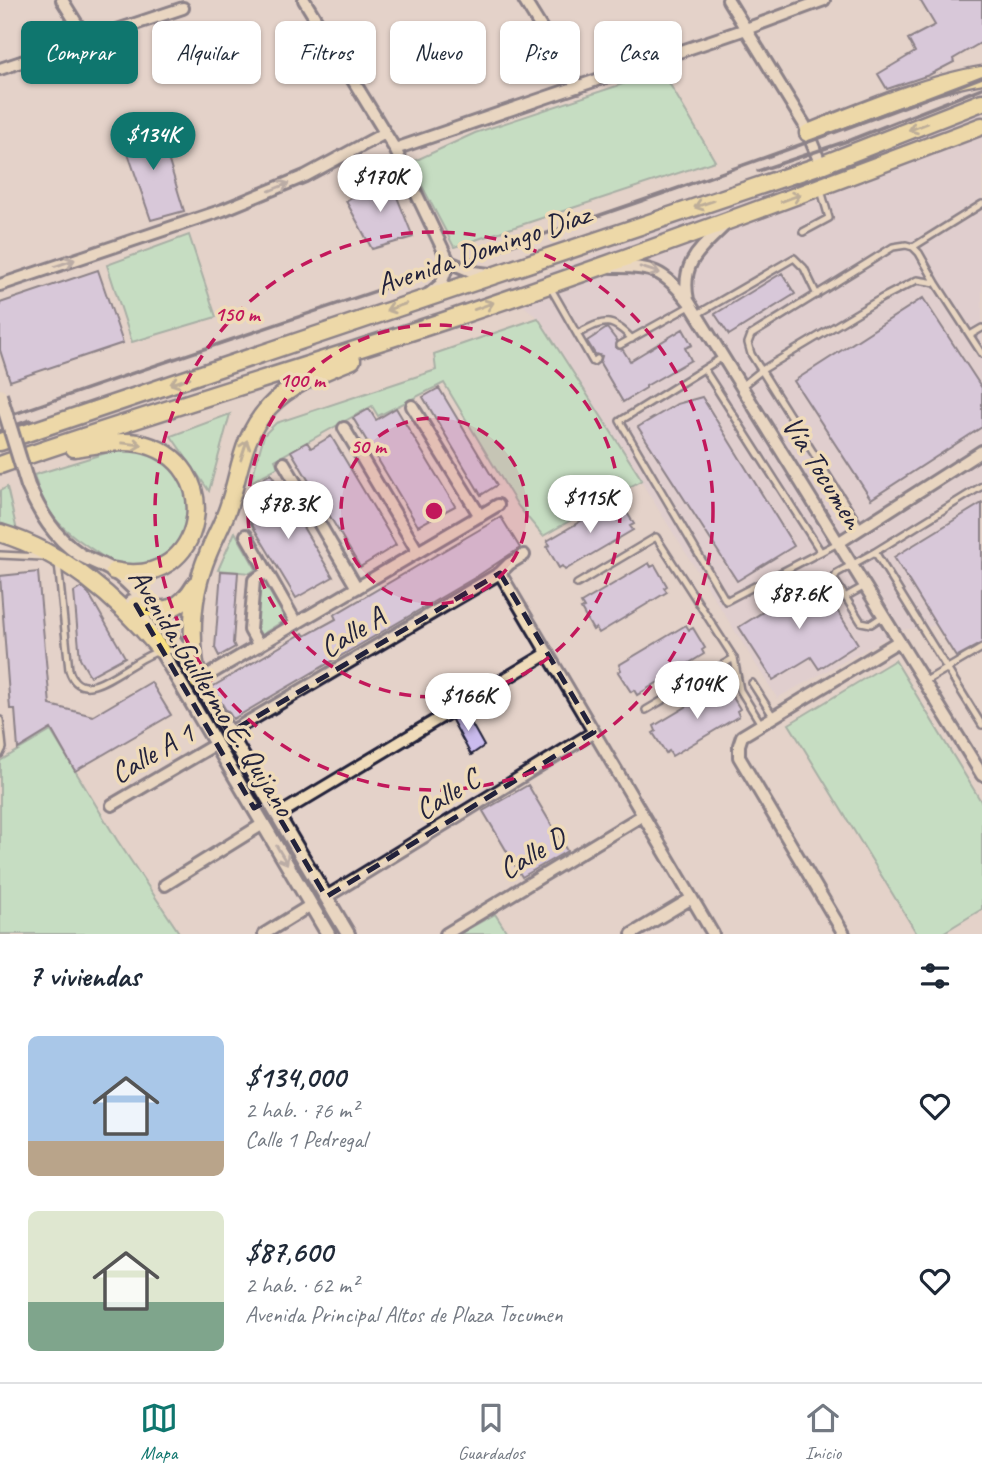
<!DOCTYPE html>
<html lang="es">
<head>
<meta charset="utf-8">
<style>
	:root { --surface:#fff; --page:#f6f6f7; --text:#1f2937; --muted:#747a83; --line:#e0e1e3; --accent:#0f766e }
	body { margin:0; font-family:Caveat,sans-serif; background:var(--page); color:var(--text); height:100vh; display:flex; flex-direction:column; font-size:26px; white-space:nowrap }
	* { box-sizing:border-box; margin:0 }
	p { font-size:23px; color:var(--muted) }
	.icon { flex:none; width:38px; height:38px; fill:none; stroke:currentColor; stroke-width:2; stroke-linecap:round; stroke-linejoin:round }
	.map { position:relative; height:934px; overflow:hidden }
	.panel { display:flex; flex-direction:column; background:var(--surface); flex:1 }
	.panel>* { flex:none }
	.banner { position:absolute; left:21px; top:21px; width:942px; height:63px; display:flex; gap:14px }
	.price { position:absolute; translate:-50% -60px; padding:0 16px; border-radius:24px; background:#fff; color:#222; font-size:23px; line-height:46px; filter:drop-shadow(0 2px 4px #0008) }
	.price::after { content:''; position:absolute; left:50%; top:42px; width:21px; height:16px; margin-left:-10px; background:inherit; clip-path:polygon(0 0,100% 0,50% 100%) }
	.price.current { background:var(--accent); color:#fff }
	ul { padding:0; list-style:none }
	li { display:flex; align-items:center; gap:21px; height:175px; padding:0 28px }
	li span { display:grid; place-items:center; flex:none; width:196px; height:140px; border-radius:10px; color:#555 }
	li>.icon { margin-inline-start:auto }
	span .icon { width:84px; height:84px; fill:#fffc; stroke-width:1 }
	li b { font-size:30px }
	h2 { display:flex; justify-content:space-between; align-items:center; height:84px; padding:0 28px; font-size:30px }
	.tag { padding:0 24px; border-radius:10px; background:var(--surface); box-shadow:0 2px 5px #0004; font-size:24px; line-height:63px }
	.tag.current { background:var(--accent); color:#fff }
	.menu { display:flex; justify-content:space-around; align-items:center; height:98px; border-top:2px solid var(--line); background:var(--surface); font-size:19px; color:var(--muted) }
	.menu a { display:grid; justify-items:center; gap:4px }
	.menu .current { color:var(--accent) }
	.map>svg:first-child { display:block }
</style>
</head>
<body>
<div class="map">
<svg width="982" height="934" viewBox="0 0 982 934">
	<rect width="100%" height="100%" fill="#e4d2c9"/>
	<filter id="ink" filterUnits="userSpaceOnUse"><feTurbulence type="fractalNoise" baseFrequency=".0143" numOctaves="2"/><feDisplacementMap in="SourceGraphic" scale="14" xChannelSelector="R" yChannelSelector="G"/><feConvolveMatrix kernelMatrix="1 2 1 2 8 2 1 2 1" color-interpolation-filters="sRGB"/></filter>
	<g filter="url(#ink)">
		<!-- built -->
		<path fill="#dccbd4" d="M982,100V620L902,630L777,698L538,318L505,290Z"/>
		<!-- green -->
		<path fill="#a3ecbb" stroke="#62877b" stroke-width="2" d="M662,71L715,161L454,247L410,163L475,133Z
			M189,235L216,317L132,342L107,265Z
			M538,318L642,480L543,536L518,506L444,383L378,416L372,406L275,460L278,467L251,482L264,435L276,423L436,370L434,354Z
			M230,414L209,491L171,436Z
			M132,445C137,446 143,446 148,448C162,454 187,479 190,494C191,500 189,509 188,515C183,550 153,569 118,564C108,562 95,551 86,545C56,525 44,510 34,475Z
			M7,487L17,531L0,527V491Z
			M235,532L256,569L250,573L218,570Z
			M263,580L283,615V621L261,635L254,625L259,583Z
			M895,660L982,803V909L941,934H917L789,724Z
			M51,731L117,840L180,934H0V761Z
			M495,914L508,934H460L464,931Z"/>
		<!-- building -->
		<path fill="#cbbcee" stroke="#22223b" stroke-width="2" d="M920,0H982V42L953,59L954,62L929,75L887,89L878,74L915,52L908,39L935,25Z
			M158,125L184,211L151,220L121,133Z
			M387,172L413,237L372,249L346,201Z
			M98,270L123,343L10,381L0,350V303Z
			M782,273L795,294L729,335L715,314Z
			M923,298L982,388V427L871,499L794,381Z
			M607,328L617,341L616,348L623,350L630,361L683,329L692,345L685,348L691,360L646,386V388L623,402L600,363L602,356L595,354L587,341Z
			M439,388L497,485L481,495L423,397Z
			M702,397L794,546L737,581L638,427L677,404Z
			M396,408L455,506L418,526L353,418L369,409L376,420Z
			M331,436L396,545L360,567L291,451L307,442L311,448Z
			M271,474L333,577L296,598L249,520L269,507L255,483Z
			M615,501L618,505L621,503L634,524L630,526L633,530L565,570L562,566L559,568L547,547L550,545L547,541Z
			M982,503V643L956,657L894,557Z
			M501,517L520,548L476,577L233,719L228,711L227,712L212,687L303,633L305,636L336,619L334,615Z
			M649,563L651,567L655,565L667,586L664,588L667,592L599,633L596,628L593,630L581,609L584,608L581,603Z
			M221,571L238,572L233,643L235,647L219,656L215,648Z
			M38,572L50,705L93,716L151,682L171,715L75,771L51,729L18,749L15,709H10L0,576Z
			M817,578L858,644L819,669L811,657L773,680L739,627Z
			M82,587L89,594L125,657L90,676L80,659L74,592Z
			M686,625L689,630L693,628L705,648L702,650L704,654L637,695L634,690L631,692L618,672L621,670L619,665Z
			M721,686L724,691L728,689L740,709L737,711L739,716L672,756L669,751L666,753L653,733L656,731L654,726Z
			M465,712L484,746L471,755L452,720Z
			M528,785L567,851L522,877L483,811Z"/>
		<g fill="none" stroke-linecap="round" stroke-linejoin="round">
			<defs>
				<path id="service" d="M803,232L829,218L821,190
					M913,247L982,204
					M550,287L593,362L597,359
					M696,315L794,258L804,268L817,295
					M577,334C603,321 610,315 632,339
					M970,335L982,328
					M620,345L690,306
					M723,357L620,421L726,601L838,543
					M704,369L821,552
					M742,386L762,370L882,298L917,280L936,283
					M982,486L875,552L982,725
					M860,527L751,354L748,343L751,335L893,247L906,245L913,247L919,253L936,283L982,354
					M875,552L837,573L834,579L861,622L871,624L883,616
					M0,555L42,557
					M58,563L69,670C85,721 149,633 177,653
					M577,584L656,537L734,658L740,690L761,724
					M845,597L865,586
					M924,682L982,648
					M752,683L773,716
					M646,710L734,658
					M0,720L3,748L0,754"/>
				<path id="minor" d="M62,0L87,40
					M304,0L395,149L449,262L473,272L489,274
					M524,0L578,87
					M728,0L804,124L821,165
					M0,69L183,8
					M395,149L746,29L824,0
					M612,267C652,266 664,270 689,302L982,775
					M0,285L223,210L305,176L385,133
					M429,294L441,284L449,262
					M688,300C680,262 701,249 725,225
					M412,406L480,516
					M344,428L418,552
					M284,463L357,588
					M246,535L296,623
					M838,543L982,451
					M500,573L713,934
					M259,646L250,630L254,580L267,572
					M198,681L498,505
					M229,733L500,573L509,564L524,555
					M112,805L216,744
					M278,815L548,653
					M165,885L263,824
					M326,897L594,732
					M264,934L311,905
					M446,934L643,815
					M632,934L692,898
					M844,934L739,757V745L742,736L899,641"/>
				<path id="tertiary" d="M28,486C40,513 54,537 79,554C90,561 103,564 113,571C133,584 157,615 171,635L348,934
					M132,601L148,625L160,649L328,934"/>
				<path id="primary" d="M808,133C861,112 927,84 982,75
					M0,442L821,165L982,102
					M74,448C94,445 118,440 138,443C229,460 206,592 114,571
					M0,465C147,414 296,370 444,321C625,260 803,194 982,126
					M0,533C65,553 116,597 160,649
					M136,605C164,613 179,612 195,585
					M198,681C189,638 191,595 208,554C214,538 224,522 229,505C241,469 241,438 269,407C290,384 323,372 352,360"/>
			</defs>
			<!-- service casing -->
			<use href="#service" stroke="#22223b" stroke-width="10"/>
			<!-- minor casing -->
			<use href="#minor" stroke="#22223b" stroke-width="16"/>
			<!-- tertiary casing -->
			<use href="#tertiary" stroke="#22223b" stroke-width="18"/>
			<!-- primary casing -->
			<use href="#primary" stroke="#22223b" stroke-width="21"/>
			<!-- service -->
			<use href="#service" stroke="#efdbb9" stroke-width="5"/>
			<!-- minor -->
			<use href="#minor" stroke="#efdbb9" stroke-width="10"/>
			<!-- tertiary -->
			<use href="#tertiary" stroke="#efdbb9" stroke-width="12"/>
			<!-- primary -->
			<use href="#primary" stroke="#f9e181" stroke-width="16"/>
			<!-- rail -->
			<path stroke="#22223b" stroke-width="3.5" d="M758,171L850,140L982,88
				M0,419C327,304 659,202 982,77
				M0,431L30,420"/>
			<defs>
				<path id="tertiary-bridge" d="M0,395L28,486"/>
			</defs>
			<!-- tertiary-bridge casing -->
			<use href="#tertiary-bridge" stroke="#22223b" stroke-width="18" stroke-linecap="butt"/>
			<!-- tertiary-bridge -->
			<use href="#tertiary-bridge" stroke="#efdbb9" stroke-width="12"/>
		</g>
		<!-- one-way arrows -->
		<defs><path id="oneway-shaft" d="M-6 0H5M1.5-3L5.5 0L1.5 3" fill="none" stroke-width="1.6" stroke-linecap="round" stroke-linejoin="round" transform="scale(1.75)"/></defs>
		<g stroke="#8e825e">
			<use href="#oneway-shaft" transform="translate(918 127) rotate(159)"/>
			<use href="#oneway-shaft" transform="translate(791 198) rotate(-20)"/>
			<use href="#oneway-shaft" transform="translate(704 204) rotate(161)"/>
			<use href="#oneway-shaft" transform="translate(484 306) rotate(-20)"/>
			<use href="#oneway-shaft" transform="translate(396 307) rotate(161)"/>
			<use href="#oneway-shaft" transform="translate(180 381) rotate(161)"/>
			<use href="#oneway-shaft" transform="translate(132 444) rotate(6)"/>
			<use href="#oneway-shaft" transform="translate(244 450) rotate(-72)"/>
		</g>
		<g stroke="#887e7a">
			<use href="#oneway-shaft" transform="translate(279 187) rotate(-22)"/>
			<use href="#oneway-shaft" transform="translate(65 263) rotate(-19)"/>
			<use href="#oneway-shaft" transform="translate(650 270) rotate(17)"/>
			<use href="#oneway-shaft" transform="translate(282 855) rotate(59)"/>
		</g>
	</g>
	<!-- marked area -->
	<path d="M0 0H982V934H0ZM500,573L594,732L326,897L269,800L254,808L136,605L152,610L229,733Z" fill="#e4d2c9" fill-opacity=".55" fill-rule="evenodd"/>
	<path fill="none" stroke="#22223b" stroke-width="5" stroke-dasharray="14 9" stroke-linejoin="round" d="M500,573L594,732L326,897L269,800L254,808L136,605L152,610L229,733Z"/>
	<!-- distance rings -->
	<circle cx="434" cy="511" r="93" fill="#c2185b" fill-opacity=".12"/>
	<g fill="none" stroke="#c2185b" stroke-width="3.5" stroke-dasharray="12 9">
		<circle cx="434" cy="511" r="93"/>
		<circle cx="434" cy="511" r="186"/>
		<circle cx="434" cy="511" r="279"/>
	</g>
	<g text-anchor="middle" dominant-baseline="central" stroke-width="7" stroke-linejoin="round" paint-order="stroke">
		<!-- street labels -->
		<g font-size="30" fill="#22223b" stroke="#efdbb9">
			<text transform="translate(483 249) rotate(-19)">Avenida Domingo Díaz</text>
			<text transform="translate(823 472) rotate(58)">Vía Tocumen</text>
			<text transform="translate(352 632) rotate(-31)">Calle A</text>
			<text transform="translate(212 692) rotate(58)">Avenida Guillermo E. Quijano</text>
			<text transform="translate(152 753) rotate(-30)">Calle A 1</text>
			<text transform="translate(447 794) rotate(-32)">Calle C</text>
			<text transform="translate(532 853) rotate(-31)">Calle D</text>
		</g>
	</g>
	<circle cx="434" cy="511" r="10" fill="#c2185b" stroke="#efdbb9" stroke-width="3.5"/>
	<g font-size="21" text-anchor="middle" font-weight="bold" fill="#c2185b" stroke="#efdbb9" stroke-width="7" stroke-linejoin="round" paint-order="stroke">
		<text x="237" y="321">150 m</text>
		<text x="302" y="387">100 m</text>
		<text x="368" y="453">50 m</text>
	</g>
</svg>
<b class="price current" style="left:153px;top:172px">$134K</b>
<b class="price" style="left:380px;top:214px">$170K</b>
<b class="price" style="left:590px;top:535px">$115K</b>
<b class="price" style="left:288px;top:541px">$78.3K</b>
<b class="price" style="left:799px;top:631px">$87.6K</b>
<b class="price" style="left:697px;top:721px">$104K</b>
<b class="price" style="left:468px;top:733px">$166K</b>
<div class="banner">
<a class="tag current">Comprar</a>
<a class="tag">Alquilar</a>
<a class="tag">Filtros</a>
<a class="tag">Nuevo</a>
<a class="tag">Piso</a>
<a class="tag">Casa</a>
</div>
</div>
<section class="panel">
<h2>7 viviendas<svg class="icon" aria-label="filters" viewBox="0 0 24 24"><path d="M4 7h16M4 17h16"/><circle cx="9" cy="7" r="2"/><circle cx="15" cy="17" r="2"/></svg></h2>
<ul>
<li><span style="background:linear-gradient(#a9c7e8 75%,#b9a48a 0)"><svg class="icon" aria-label="home" viewBox="0 0 24 24"><path d="M3 11l9-7 9 7M6 9v11h12V9"/></svg></span><div><b>$134,000</b><p>2 hab. · 76 m²</p><p>Calle 1 Pedregal</p></div><svg class="icon" aria-label="heart" viewBox="0 0 24 24"><path d="M12 20l-8-8c-3-5 5-10 8-4 3-6 11-1 8 4z"/></svg></li>
<li><span style="background:linear-gradient(#dfe7d0 65%,#7fa58c 0)"><svg class="icon" aria-label="home" viewBox="0 0 24 24"><path d="M3 11l9-7 9 7M6 9v11h12V9"/></svg></span><div><b>$87,600</b><p>2 hab. · 62 m²</p><p>Avenida Principal Altos de Plaza Tocumen</p></div><svg class="icon" aria-label="heart" viewBox="0 0 24 24"><path d="M12 20l-8-8c-3-5 5-10 8-4 3-6 11-1 8 4z"/></svg></li>
</ul>
</section>
<nav class="menu">
<a class="current"><svg class="icon" aria-label="map" viewBox="0 0 24 24"><path d="M3 6l6-2 6 2 6-2v14l-6 2-6-2-6 2zM9 4v14M15 6v14"/></svg>Mapa</a>
<a><svg class="icon" aria-label="saved" viewBox="0 0 24 24"><path d="M7 4h10v16l-5-4-5 4z"/></svg>Guardados</a>
<a><svg class="icon" aria-label="home" viewBox="0 0 24 24"><path d="M3 11l9-7 9 7M6 9v11h12V9"/></svg>Inicio</a>
</nav>
</body>
</html>
